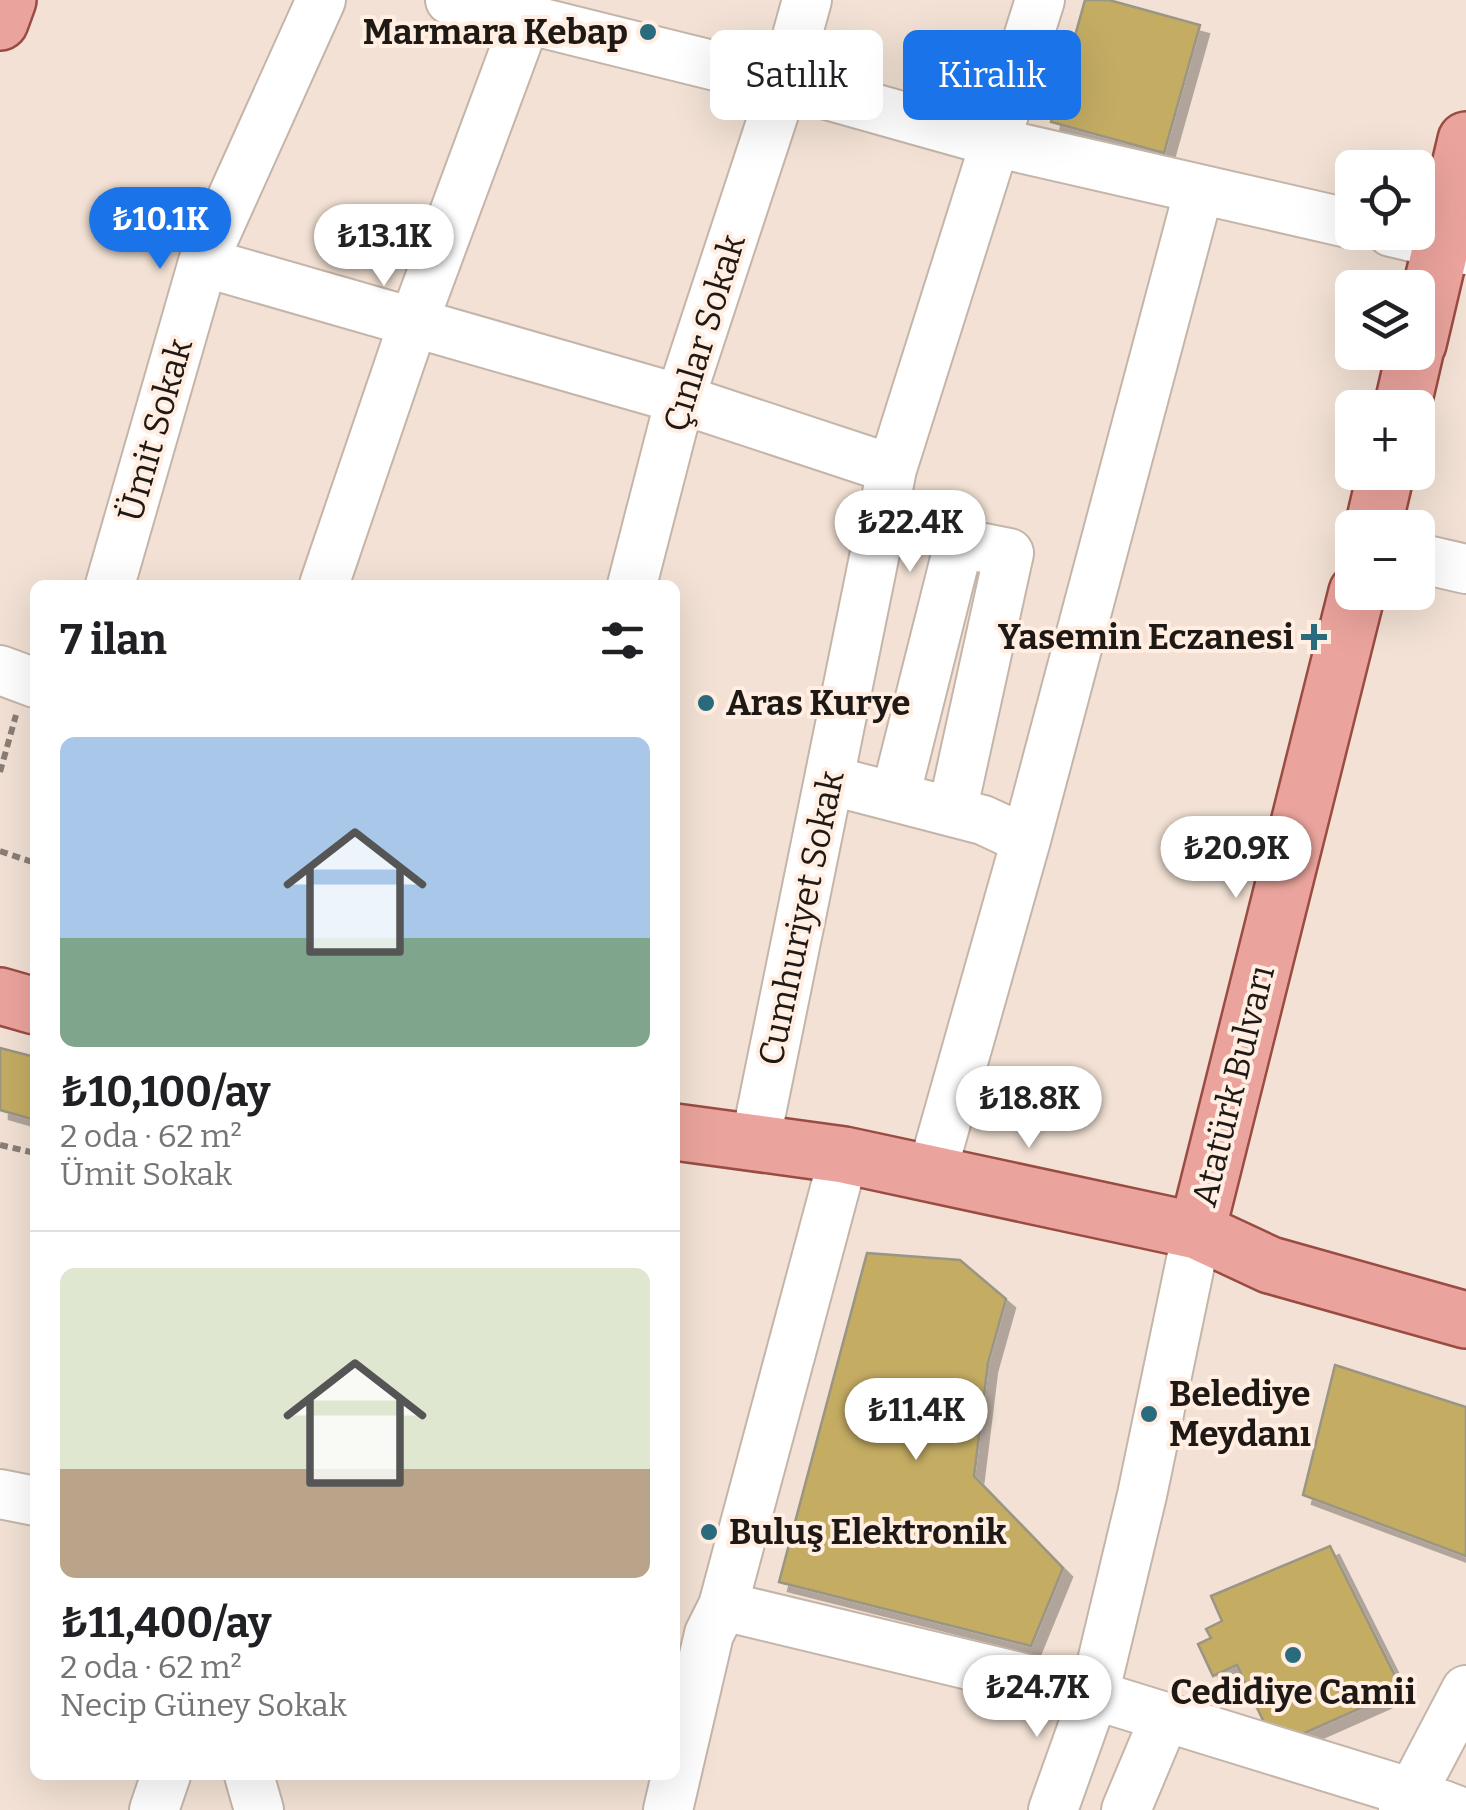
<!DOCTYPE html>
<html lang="tr">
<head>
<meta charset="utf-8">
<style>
	:root { --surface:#fff; --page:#f2f2f2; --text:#202124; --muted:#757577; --line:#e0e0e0; --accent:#1a73e8 }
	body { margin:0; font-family:Bitter,serif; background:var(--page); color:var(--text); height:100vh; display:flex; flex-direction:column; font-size:38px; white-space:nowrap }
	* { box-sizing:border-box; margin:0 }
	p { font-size:32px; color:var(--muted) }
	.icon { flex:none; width:55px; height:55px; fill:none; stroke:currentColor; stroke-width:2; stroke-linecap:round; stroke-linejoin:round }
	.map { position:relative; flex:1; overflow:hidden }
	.side { position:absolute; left:30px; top:580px; width:650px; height:1200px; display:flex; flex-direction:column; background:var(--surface); border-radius:15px; box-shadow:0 10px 40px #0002 }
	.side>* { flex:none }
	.hud { position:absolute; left:710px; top:30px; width:605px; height:90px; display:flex; gap:20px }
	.fabs { position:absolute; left:1335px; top:150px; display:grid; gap:20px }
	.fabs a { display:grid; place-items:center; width:100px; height:100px; border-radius:15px; background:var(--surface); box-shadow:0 10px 40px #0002; font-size:50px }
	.price { position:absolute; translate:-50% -85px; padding:0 22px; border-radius:35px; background:#fff; color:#222; font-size:32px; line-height:65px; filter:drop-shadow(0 2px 5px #0008) }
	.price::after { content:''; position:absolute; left:50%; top:60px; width:30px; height:22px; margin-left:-15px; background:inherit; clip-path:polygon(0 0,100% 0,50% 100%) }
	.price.on { background:var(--accent); color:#fff }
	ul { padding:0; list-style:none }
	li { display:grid; align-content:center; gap:20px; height:530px; padding:0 30px }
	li+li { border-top:2px solid var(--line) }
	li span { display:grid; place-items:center; height:310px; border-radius:15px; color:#555 }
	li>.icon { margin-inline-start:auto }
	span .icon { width:180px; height:180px; fill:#fffc; stroke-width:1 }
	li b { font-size:42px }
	h2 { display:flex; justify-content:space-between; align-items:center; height:120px; padding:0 30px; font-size:42px }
	.chip { padding:0 35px; border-radius:15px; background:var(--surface); box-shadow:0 10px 40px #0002; font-size:35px; line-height:90px }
	.chip.on { background:var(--accent); color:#fff }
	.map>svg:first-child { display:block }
</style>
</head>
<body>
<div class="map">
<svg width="1466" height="1810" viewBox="0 0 1466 1810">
	<defs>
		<filter id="shadow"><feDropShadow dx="9" dy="9" stdDeviation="0" flood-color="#0004"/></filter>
	</defs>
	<rect width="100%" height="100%" fill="#f2e1d4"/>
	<!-- building -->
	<path fill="#c4ac63" stroke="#9b9584" stroke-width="2.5" filter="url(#shadow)" d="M1085,0H1109L1200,25L1164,153L1051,122Z
		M0,1048L35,1057V1120L0,1110Z
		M867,1253L960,1260L1006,1299L988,1363L974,1476L1063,1568L1031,1646L779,1582Z
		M1335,1365L1466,1407V1556L1303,1495Z
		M1330,1546L1402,1690L1275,1746L1237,1665L1213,1676L1198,1644L1211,1638L1206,1629L1222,1621L1211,1596Z"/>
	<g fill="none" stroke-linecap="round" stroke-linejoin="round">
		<defs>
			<path id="minor" d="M450,0L784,83L994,142L1352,224
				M1391,232L1466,250
				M203,262L680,399L892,469
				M1418,558L1466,569
				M110,585L203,262L321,0
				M324,585L414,321L526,19
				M632,585L680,399L784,83L807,0
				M0,670L35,683
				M829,780L983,820L1026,840
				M895,797L959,543L1009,553L952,812
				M755,1143L892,469L1040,0
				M932,1172L1026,840L1199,190
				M0,1494L35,1501
				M723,1606L1094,1695L1412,1793L1456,1810
				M249,1775L259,1810
				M154,1810L166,1775
				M668,1810L709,1634L723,1606L844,1155
				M1053,1810L1094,1695L1142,1495L1197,1231
				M1126,1810L1165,1717
				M1403,1810L1466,1690"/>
			<path id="major" d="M0,22L8,0
				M1418,344L1466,140
				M1402,408L1415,352
				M1373,528L1386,472
				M0,996L35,1006
				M675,1132L844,1155L1197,1231L1270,1265L1466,1320
				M1197,1231L1357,592"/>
		</defs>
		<!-- minor casing -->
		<use href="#minor" stroke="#c5b5a9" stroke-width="52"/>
		<!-- major casing -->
		<use href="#major" stroke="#9a4c42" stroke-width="60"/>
		<!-- path -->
		<path stroke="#897e75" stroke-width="6" stroke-dasharray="8 5" stroke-linecap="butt" d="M0,772L16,715
			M0,851L35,863
			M0,1145L35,1153"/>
		<!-- minor -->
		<use href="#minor" stroke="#fff" stroke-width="48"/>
		<!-- major -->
		<use href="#major" stroke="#eba49d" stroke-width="55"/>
	</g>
	<!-- markers -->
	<g fill="#2a6c7e" stroke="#ffeee1" stroke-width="4">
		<circle cx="648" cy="32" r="10"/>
		<path d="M1309 622h10v10h10v10h-10v10h-10v-10h-10v-10h10z"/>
		<circle cx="706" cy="703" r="10"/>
		<circle cx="1149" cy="1414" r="10"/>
		<circle cx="709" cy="1532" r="10"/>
		<circle cx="1293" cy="1655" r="10"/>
	</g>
	<g text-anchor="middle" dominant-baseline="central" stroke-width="8" stroke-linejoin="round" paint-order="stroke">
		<!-- poi labels -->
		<g font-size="35" font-weight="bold" fill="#1f1915" stroke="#ffeee1" text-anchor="start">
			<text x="628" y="32" text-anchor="end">Marmara Kebap</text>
			<text x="1294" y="637" text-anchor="end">Yasemin Eczanesi</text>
			<text x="726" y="703">Aras Kurye</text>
			<text x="1169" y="1394">Belediye<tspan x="1169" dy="40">Meydanı</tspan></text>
			<text x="729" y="1532">Buluş Elektronik</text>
			<text x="1293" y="1692" text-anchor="middle">Cedidiye Camii</text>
		</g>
		<!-- street labels -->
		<g font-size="35" fill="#1f1915" stroke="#ffeee1">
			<text transform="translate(704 333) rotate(-73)">Çınlar Sokak</text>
			<text transform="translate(155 430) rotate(-74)">Ümit Sokak</text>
			<text transform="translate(801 918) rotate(-78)">Cumhuriyet Sokak</text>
			<text transform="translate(1233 1086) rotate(-76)">Atatürk Bulvarı</text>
		</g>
	</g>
</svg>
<div class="fabs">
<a><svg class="icon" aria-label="locate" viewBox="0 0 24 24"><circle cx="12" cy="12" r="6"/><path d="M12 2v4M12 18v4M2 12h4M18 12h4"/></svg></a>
<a><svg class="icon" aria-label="layers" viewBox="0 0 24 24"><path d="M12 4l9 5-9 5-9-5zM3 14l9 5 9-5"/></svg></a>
<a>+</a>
<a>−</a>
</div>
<b class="price on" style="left:160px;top:272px">₺10.1K</b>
<b class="price" style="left:384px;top:289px">₺13.1K</b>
<b class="price" style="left:910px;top:575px">₺22.4K</b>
<b class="price" style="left:1236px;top:901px">₺20.9K</b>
<b class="price" style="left:1029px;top:1151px">₺18.8K</b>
<b class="price" style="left:916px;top:1463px">₺11.4K</b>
<b class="price" style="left:1037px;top:1740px">₺24.7K</b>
<div class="hud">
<a class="chip">Satılık</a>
<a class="chip on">Kiralık</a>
</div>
<section class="side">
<h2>7 ilan<svg class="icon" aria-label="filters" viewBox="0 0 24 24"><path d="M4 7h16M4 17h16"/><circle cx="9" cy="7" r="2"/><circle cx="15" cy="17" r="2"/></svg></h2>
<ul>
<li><span style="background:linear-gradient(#a9c7e8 65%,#7fa58c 0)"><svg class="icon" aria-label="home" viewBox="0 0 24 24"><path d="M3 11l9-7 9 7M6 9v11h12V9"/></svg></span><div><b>₺10,100/ay</b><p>2 oda · 62 m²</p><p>Ümit Sokak</p></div></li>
<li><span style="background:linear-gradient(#dfe7d0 65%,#b9a48a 0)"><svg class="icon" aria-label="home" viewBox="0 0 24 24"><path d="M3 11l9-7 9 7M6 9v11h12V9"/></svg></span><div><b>₺11,400/ay</b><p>2 oda · 62 m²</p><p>Necip Güney Sokak</p></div></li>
</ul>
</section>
</div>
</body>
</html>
